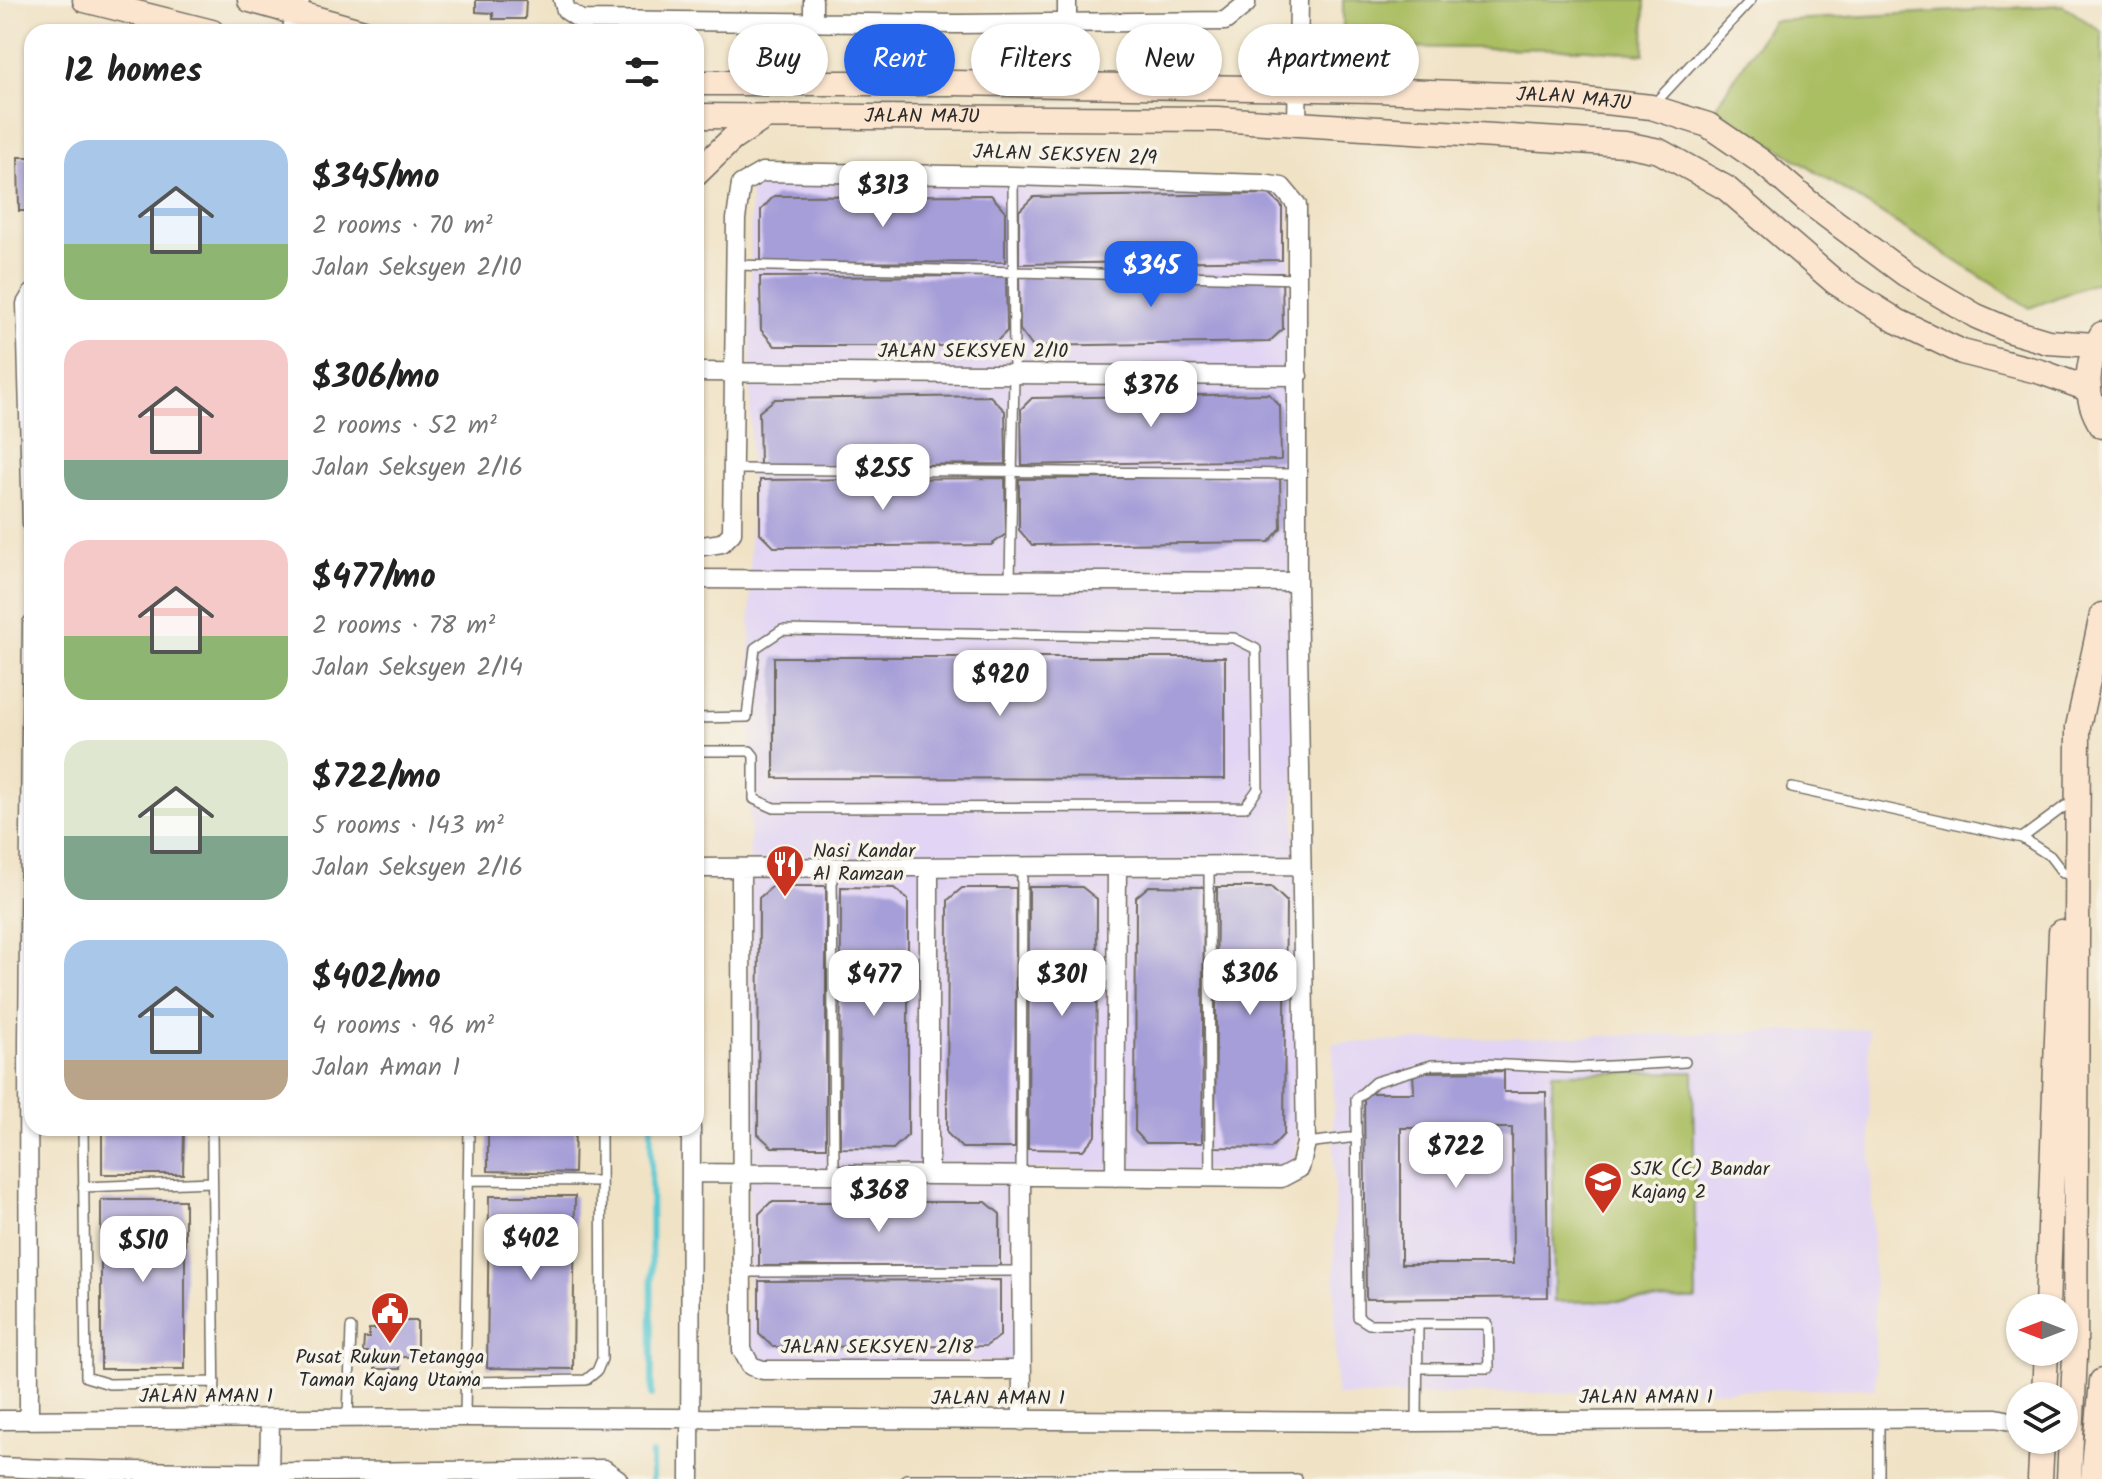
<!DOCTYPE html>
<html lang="en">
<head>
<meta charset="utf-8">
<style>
	:root { --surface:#fff; --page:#f2f2f2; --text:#222; --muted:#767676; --accent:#2563eb }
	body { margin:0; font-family:Kalam,sans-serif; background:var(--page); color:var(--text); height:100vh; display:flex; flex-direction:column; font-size:30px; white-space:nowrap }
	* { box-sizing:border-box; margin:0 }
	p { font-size:26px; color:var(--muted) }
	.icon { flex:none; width:44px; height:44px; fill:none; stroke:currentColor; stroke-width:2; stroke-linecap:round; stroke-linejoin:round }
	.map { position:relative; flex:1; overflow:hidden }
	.drawer { position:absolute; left:24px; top:24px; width:680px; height:1112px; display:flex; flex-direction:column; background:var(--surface); border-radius:24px; box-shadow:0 2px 6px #0004 }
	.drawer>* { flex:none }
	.hud { position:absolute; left:728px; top:24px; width:760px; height:72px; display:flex; gap:16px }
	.needle { width:52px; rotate:270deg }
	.tools { position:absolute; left:2006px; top:1294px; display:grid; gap:16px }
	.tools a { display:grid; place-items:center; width:72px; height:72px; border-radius:50%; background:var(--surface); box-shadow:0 2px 6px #0004; font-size:40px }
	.price { position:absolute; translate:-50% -68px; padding:0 18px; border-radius:16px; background:#fff; color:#222; font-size:26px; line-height:52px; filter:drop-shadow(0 2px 4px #0008) }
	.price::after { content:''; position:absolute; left:50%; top:48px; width:24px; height:18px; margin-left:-12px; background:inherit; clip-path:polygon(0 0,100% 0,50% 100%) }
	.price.on { background:var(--accent); color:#fff }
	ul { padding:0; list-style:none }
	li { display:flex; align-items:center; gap:24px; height:200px; padding:0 40px }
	li span { display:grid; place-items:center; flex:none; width:224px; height:160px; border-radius:24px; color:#555 }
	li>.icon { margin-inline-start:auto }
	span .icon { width:96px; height:96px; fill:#fffc; stroke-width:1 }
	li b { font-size:34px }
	h2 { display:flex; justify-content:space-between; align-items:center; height:96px; padding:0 40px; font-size:34px }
	.pill { padding:0 28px; border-radius:36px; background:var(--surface); box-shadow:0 2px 6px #0004; font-size:28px; line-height:72px }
	.pill.on { background:var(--accent); color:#fff }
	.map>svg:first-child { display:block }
</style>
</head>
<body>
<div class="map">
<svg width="2102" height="1479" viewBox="0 0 2102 1479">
	<rect width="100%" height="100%" fill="#f7f3e8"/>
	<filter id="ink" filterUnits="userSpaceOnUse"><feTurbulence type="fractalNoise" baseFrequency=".0125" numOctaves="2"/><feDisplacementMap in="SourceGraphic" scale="16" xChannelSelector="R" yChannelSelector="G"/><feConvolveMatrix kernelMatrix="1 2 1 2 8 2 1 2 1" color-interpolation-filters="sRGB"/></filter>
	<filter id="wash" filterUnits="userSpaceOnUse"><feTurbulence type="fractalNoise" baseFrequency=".006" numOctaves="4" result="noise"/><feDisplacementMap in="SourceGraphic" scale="32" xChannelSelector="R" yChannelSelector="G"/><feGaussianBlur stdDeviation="1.8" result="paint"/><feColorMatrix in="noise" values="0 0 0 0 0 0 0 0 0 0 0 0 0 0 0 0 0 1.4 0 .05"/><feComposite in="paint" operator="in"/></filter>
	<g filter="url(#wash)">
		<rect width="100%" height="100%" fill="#f0e2c5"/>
		<!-- built -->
		<path fill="#e1d4f4" d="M765,179L1263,190L1279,194L1289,206L1298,1139L1292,1165L1279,1171L1015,1169L1013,1361L764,1363L756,1359L749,1345L751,189Z
			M1868,1029L1876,1388L1336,1396L1333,1043Z"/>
		<!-- green -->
		<path fill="#aabe62" stroke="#6a7446" stroke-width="2" d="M1343,0H1645L1644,54L1587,49L1363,47L1343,28Z
			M2063,5L2102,32V280L2030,308L1715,108L1772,21Z
			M1693,1072L1696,1300L1554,1302L1552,1073Z"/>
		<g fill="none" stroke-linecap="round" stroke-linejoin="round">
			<!-- stream -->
			<path stroke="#5bc8d1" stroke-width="6" d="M651,1128L652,1395
				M652,1454V1479"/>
		</g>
		<g id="blocks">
			<!-- building -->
			<path fill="#a69ed8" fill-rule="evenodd" d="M476,0H526L525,19H493V13L476,12Z
				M18,157H32V211H19Z
				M1269,194L1282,206V260L1019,264V211L1033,197Z
				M991,195L1005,211V262L761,263V210L774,196Z
				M1282,273L1283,329L1269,342L1032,346L1020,330L1019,277Z
				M1006,276L1007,331L992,346H775L761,330L760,277Z
				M1269,394L1280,406L1281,460L1022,465L1021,409L1032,398Z
				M990,396L1005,411L1006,464L760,466L759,412L775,399Z
				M1280,476L1281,528L1269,542L1032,545L1019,530V479Z
				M1005,478L1006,534L991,545L774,547L760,533V480Z
				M774,657H1225V779L774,778Z
				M773,886H826V1147H772L758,1134L759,898Z
				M1149,886L1204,887L1202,1143H1146L1135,1131L1136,897Z
				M841,887L894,888L908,900V1135L893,1149L840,1148Z
				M1029,887H1082L1097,899L1096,1135L1083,1150L1028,1149Z
				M1217,887H1271L1286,901L1284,1134L1271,1148L1215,1147Z
				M962,888H1016L1015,1148H962L947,1133L948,900Z
				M1504,1071V1092H1546L1548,1297L1366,1299L1364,1093H1414L1413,1072ZM1401,1128H1512L1513,1264H1401Z
				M102,1128H184L183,1174H102Z
				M488,1128H575L574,1173L488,1171Z
				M489,1196H575L573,1369L487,1368Z
				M101,1200H185V1369H101Z
				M771,1202H986L1000,1214V1266H759V1214Z
				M1000,1280V1336L986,1346L773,1347L759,1334V1281Z
				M375,1321H417V1357H400V1369H375V1360H368V1352H363L364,1338H369V1329H375Z"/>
		</g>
	</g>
	<g filter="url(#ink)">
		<use href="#blocks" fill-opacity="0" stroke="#706b61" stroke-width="2"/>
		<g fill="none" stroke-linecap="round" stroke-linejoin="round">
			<defs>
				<path id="lane" d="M1654,104L1751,0
					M737,265L1298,279
					M735,469L1298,474
					M1010,581L1014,376L1013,176
					M696,718L747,717L755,648L782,630L1234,638L1256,649L1258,789L1245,807L774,808L754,799V756L750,751H696
					M1792,788L2022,838L2050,856L2063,873
					M2022,838L2065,806
					M1209,866L1210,1177
					M832,868L834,1175
					M83,1128L86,1377L109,1384L215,1382
					M212,1128L215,1419
					M1306,1143L1357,1137
					M1021,1176L1022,867
					M469,1180L600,1181
					M83,1187L212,1182
					M742,1272L1021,1271
					M1418,1368H1489L1488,1324H1418
					M467,1382L586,1380L597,1371L602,1359L601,1128
					M465,1417L469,1128
					M348,1419L351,1328
					M1879,1419V1479
					M1417,1422L1418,1324H1369L1358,1317L1356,1099L1375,1082L1432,1065L1484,1064L1572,1068L1685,1062
					M906,1479H1297"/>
				<path id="street" d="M563,0L566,10L581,20L958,24L1225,21L1246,4V0
					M1067,0V23
					M813,21V0
					M291,32L300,0
					M1297,125L1299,0
					M32,294L26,304L32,524
					M696,372L1298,376
					M696,579L1297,582
					M696,868L1301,865
					M741,868L742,1350L751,1366L763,1370H1022
					M691,1173L1281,1178L1300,1168L1306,1143L1297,582V205L1282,187L1263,184L1013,176L762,172L741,184L736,219L732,533L722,543L696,547
					M929,1175V867
					M1021,1176L1022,1421
					M1115,1177L1117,866
					M0,1420L465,1417L1417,1422L1996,1418L2020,1423
					M29,1420L28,1043L32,624
					M0,1467C201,1476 402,1471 604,1469L618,1479
					M269,1479L270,1420
					M690,1479L691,1128"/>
				<g id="secondary">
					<path d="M85,0L212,32"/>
					<path d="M250,0L364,32"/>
					<path id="s1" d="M696,83H952L1375,90L1558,97L1651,107L1708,125L1762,162L1807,201L1905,274L1976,316L2011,331L2048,342L2095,345"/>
					<path id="s2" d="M696,116L1217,119L1625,144L1659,151L1726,188L1835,282L1897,321L1962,352L2041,372L2088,389"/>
					<path d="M696,174L732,139L765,117"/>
					<path d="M2102,334C2085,362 2083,398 2102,426"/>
					<path d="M2047,1308L2061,932"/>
					<path d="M2044,1396L2046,1352"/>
					<path d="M2040,1479L2042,1440"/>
					<path d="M2069,1479L2075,1356L2078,727L2102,615"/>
					<path d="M2093,1479L2102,1381"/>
				</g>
			</defs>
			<!-- lane casing -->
			<use href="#lane" stroke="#706b61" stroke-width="12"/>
			<!-- street casing -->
			<use href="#street" stroke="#706b61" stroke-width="21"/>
			<!-- secondary casing -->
			<use href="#secondary" stroke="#706b61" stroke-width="27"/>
			<!-- lane -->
			<use href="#lane" stroke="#fff" stroke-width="9"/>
			<!-- street -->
			<use href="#street" stroke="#fff" stroke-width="18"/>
			<!-- secondary -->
			<use href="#secondary" stroke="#fbe5cf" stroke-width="24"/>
		</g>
	</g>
	<!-- icons -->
	<defs>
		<symbol id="restaurant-pin" viewBox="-11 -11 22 30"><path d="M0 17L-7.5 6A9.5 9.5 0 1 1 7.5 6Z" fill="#c8321e" stroke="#f7f3e8"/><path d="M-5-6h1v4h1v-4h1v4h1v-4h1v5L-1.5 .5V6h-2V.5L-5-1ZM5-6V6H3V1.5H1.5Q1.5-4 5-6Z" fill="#fff"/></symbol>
		<symbol id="school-pin" viewBox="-11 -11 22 30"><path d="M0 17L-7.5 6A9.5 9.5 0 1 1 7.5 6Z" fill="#c8321e" stroke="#f7f3e8"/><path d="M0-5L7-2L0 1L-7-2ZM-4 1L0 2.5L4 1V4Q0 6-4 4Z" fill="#fff"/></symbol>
		<symbol id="civic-pin" viewBox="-11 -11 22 30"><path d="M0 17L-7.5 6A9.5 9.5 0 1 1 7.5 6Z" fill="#c8321e" stroke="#f7f3e8"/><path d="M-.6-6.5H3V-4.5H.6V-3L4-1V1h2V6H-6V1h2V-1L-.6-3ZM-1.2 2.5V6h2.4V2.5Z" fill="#fff"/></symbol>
	</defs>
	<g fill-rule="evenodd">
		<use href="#restaurant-pin" x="763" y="842" width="44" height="60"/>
		<use href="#school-pin" x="1581" y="1159" width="44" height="60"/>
		<use href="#civic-pin" x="368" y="1289" width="44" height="60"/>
	</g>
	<g text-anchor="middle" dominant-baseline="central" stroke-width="7" stroke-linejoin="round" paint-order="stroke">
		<!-- street labels -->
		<g font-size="20" fill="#2b2b2b" stroke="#f7f3e8">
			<text stroke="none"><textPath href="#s1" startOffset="878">JALAN MAJU</textPath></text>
			<text stroke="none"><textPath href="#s2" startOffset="226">JALAN MAJU</textPath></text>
			<text transform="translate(1065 156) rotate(2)">JALAN SEKSYEN 2/9</text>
			<text x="973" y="352">JALAN SEKSYEN 2/10</text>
			<text x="877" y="1348">JALAN SEKSYEN 2/18</text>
			<text x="206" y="1397">JALAN AMAN 1</text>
			<text x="1646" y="1398">JALAN AMAN 1</text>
			<text x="998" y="1399">JALAN AMAN 1</text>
		</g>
		<!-- poi labels -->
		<g font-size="20" fill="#2b2b2b" stroke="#f7f3e8" text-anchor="start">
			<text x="813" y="852">Nasi Kandar<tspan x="813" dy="23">Al Ramzan</tspan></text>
			<text x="1631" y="1170">SJK (C) Bandar<tspan x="1631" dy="23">Kajang 2</tspan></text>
			<text x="390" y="1358" text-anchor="middle">Pusat Rukun Tetangga<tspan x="390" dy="23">Taman Kajang Utama</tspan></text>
		</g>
	</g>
</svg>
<div class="tools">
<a><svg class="needle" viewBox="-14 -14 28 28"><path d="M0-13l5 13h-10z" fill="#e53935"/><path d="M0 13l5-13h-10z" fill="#767676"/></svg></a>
<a><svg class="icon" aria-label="layers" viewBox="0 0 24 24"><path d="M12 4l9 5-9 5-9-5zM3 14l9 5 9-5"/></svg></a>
</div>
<b class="price" style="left:883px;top:229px">$313</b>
<b class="price on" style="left:1151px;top:309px">$345</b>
<b class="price" style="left:1151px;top:429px">$376</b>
<b class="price" style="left:883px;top:512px">$255</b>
<b class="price" style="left:1000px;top:718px">$920</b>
<b class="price" style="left:1250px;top:1017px">$306</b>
<b class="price" style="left:874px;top:1018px">$477</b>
<b class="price" style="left:1062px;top:1018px">$301</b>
<b class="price" style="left:1456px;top:1190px">$722</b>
<b class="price" style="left:879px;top:1234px">$368</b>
<b class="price" style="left:531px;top:1282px">$402</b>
<b class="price" style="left:143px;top:1284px">$510</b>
<div class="hud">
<a class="pill">Buy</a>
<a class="pill on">Rent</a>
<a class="pill">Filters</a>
<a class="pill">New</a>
<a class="pill">Apartment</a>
</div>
<section class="drawer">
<h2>12 homes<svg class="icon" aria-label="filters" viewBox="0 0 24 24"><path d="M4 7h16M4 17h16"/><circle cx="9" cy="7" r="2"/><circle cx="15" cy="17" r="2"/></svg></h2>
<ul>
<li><span style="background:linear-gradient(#a9c7e8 65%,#8fb573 0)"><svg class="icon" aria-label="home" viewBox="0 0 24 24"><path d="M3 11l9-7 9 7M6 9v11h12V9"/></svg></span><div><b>$345/mo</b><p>2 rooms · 70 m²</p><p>Jalan Seksyen 2/10</p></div></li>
<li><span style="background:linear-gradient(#f6c9c9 75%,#7fa58c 0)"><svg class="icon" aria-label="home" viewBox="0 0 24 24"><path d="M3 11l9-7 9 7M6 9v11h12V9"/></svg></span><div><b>$306/mo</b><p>2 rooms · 52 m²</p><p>Jalan Seksyen 2/16</p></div></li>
<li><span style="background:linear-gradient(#f6c9c9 60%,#8fb573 0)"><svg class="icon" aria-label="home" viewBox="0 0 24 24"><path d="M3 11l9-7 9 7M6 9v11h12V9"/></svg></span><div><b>$477/mo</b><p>2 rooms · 78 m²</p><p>Jalan Seksyen 2/14</p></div></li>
<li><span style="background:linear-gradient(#dfe7d0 60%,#7fa58c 0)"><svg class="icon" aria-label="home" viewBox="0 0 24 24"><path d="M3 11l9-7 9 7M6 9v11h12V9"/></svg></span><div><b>$722/mo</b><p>5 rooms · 143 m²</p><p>Jalan Seksyen 2/16</p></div></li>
<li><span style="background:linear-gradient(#a9c7e8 75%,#b9a48a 0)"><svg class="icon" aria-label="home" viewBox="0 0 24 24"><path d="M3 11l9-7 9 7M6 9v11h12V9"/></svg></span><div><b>$402/mo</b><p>4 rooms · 96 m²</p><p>Jalan Aman 1</p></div></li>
</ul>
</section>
</div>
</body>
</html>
